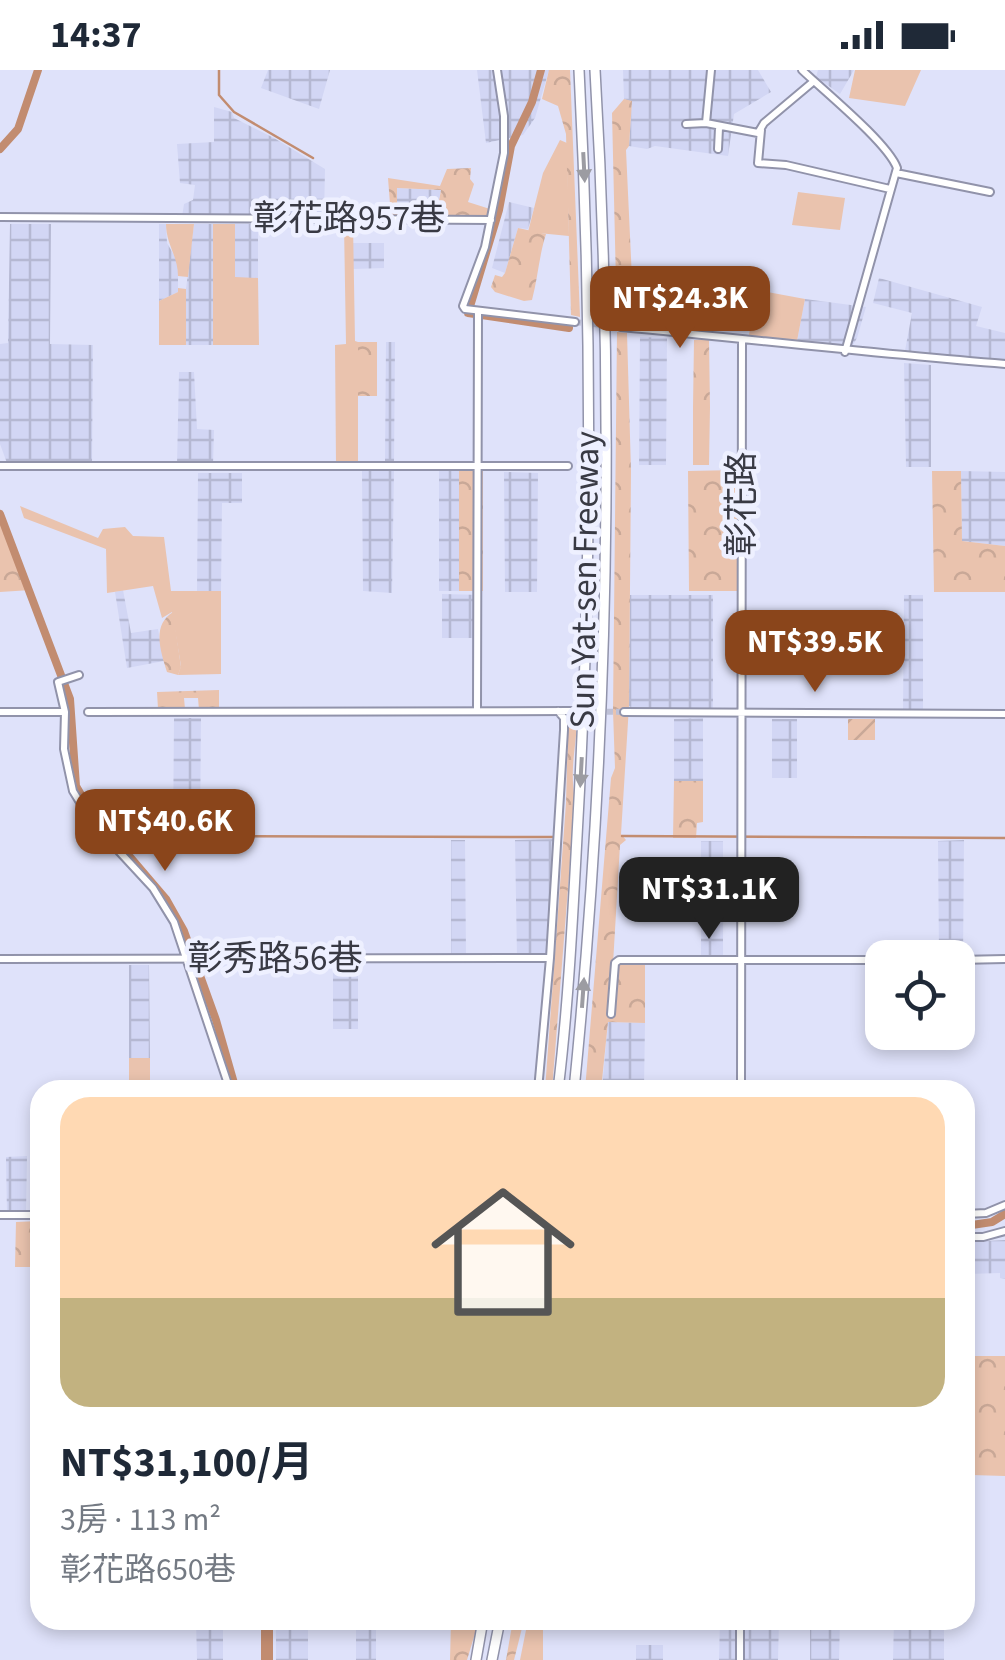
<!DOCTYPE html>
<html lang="zh-TW">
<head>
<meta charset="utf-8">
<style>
	:root { --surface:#fff; --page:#f6f6f7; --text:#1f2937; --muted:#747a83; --line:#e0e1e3; --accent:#8a451b }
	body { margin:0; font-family:"Source Sans 3","Noto Sans TC",sans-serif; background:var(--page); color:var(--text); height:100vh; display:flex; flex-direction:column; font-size:38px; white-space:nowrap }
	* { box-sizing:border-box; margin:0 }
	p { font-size:32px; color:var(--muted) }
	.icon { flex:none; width:55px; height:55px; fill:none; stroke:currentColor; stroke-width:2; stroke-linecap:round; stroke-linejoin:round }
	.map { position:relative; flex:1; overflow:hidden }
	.panel { position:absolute; left:30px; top:1010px; width:945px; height:550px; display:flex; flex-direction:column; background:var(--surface); border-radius:30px; box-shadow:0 5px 15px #0003 }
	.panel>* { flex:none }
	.controls { position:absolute; left:865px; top:870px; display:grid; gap:20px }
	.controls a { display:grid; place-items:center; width:110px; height:110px; border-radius:20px; background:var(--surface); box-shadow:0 5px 15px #0003; font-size:50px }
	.price { position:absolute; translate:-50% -85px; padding:0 22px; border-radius:20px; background:var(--accent); color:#fff; font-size:32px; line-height:65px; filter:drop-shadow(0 2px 5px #0008) }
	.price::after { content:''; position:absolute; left:50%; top:60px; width:30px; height:22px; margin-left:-15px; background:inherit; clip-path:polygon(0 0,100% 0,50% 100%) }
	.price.on { background:#222; color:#fff }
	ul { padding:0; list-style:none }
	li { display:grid; align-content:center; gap:20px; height:530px; padding:0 30px }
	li+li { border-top:2px solid var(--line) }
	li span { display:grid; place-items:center; height:310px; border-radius:30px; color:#555 }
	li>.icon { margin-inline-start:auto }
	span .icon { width:180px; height:180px; fill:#fffc; stroke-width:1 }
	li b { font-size:42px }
	.status { display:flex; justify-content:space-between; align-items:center; height:70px; padding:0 50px; background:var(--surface); direction:ltr }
	.status svg { height:28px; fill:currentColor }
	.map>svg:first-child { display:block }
</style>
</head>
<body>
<div class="status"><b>14:37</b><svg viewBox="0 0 49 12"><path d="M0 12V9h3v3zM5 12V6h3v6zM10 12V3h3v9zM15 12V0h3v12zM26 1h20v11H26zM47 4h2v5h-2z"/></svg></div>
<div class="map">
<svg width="1005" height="1590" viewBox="0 0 1005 1590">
	<defs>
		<pattern id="industrial-grid" width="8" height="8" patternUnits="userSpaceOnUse" patternTransform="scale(2.5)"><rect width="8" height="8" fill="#d2d6f4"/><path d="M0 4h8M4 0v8" fill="none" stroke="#b5b8d2"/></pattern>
		<pattern id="forest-crowns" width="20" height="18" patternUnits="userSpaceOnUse" patternTransform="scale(2.5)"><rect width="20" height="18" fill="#eac3ae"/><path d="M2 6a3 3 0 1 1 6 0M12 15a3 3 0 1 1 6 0" fill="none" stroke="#c9a897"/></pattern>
		<pattern id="garden-furrows" width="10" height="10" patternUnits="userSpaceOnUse" patternTransform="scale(2.5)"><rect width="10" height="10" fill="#eac3ae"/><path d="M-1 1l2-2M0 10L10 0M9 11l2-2" fill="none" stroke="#c9a897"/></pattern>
	</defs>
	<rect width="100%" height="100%" fill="#dfe2fa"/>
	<!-- industrial -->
	<path fill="url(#industrial-grid)" d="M268,0H330L319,39L261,18Z
		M477,0H549L535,48L523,65L486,73Z
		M623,0H758L771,22L734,44L728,86L655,76L647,79L629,76L632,32L624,29Z
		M818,0H854L840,24L816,7Z
		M214,37L232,42L234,48L274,68L325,99L324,147H182L184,134L193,130L195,115L180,113L177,74L214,72Z
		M396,118L441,120L437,142L413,147L397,137Z
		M509,132L534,138L528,159L518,158L505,203L492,198Z
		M10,154H51L50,274L93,275L92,394L7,393L0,374V274L8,273Z
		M159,154H166L167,173L178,192V222L159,231Z
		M194,154H213V275H186V219Z
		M235,154H258V208H235Z
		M353,173H384V198L353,199Z
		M879,208L982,237L976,256L1005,263V294L904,286L912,243L873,233Z
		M805,229L866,237L857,268L850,280L797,271Z
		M640,267L667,268L666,395H639Z
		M386,272H395L394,394H385Z
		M904,293L931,295V397H906Z
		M179,302H194L197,359L214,360L213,395H177Z
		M362,401H394L392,523L363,521Z
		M439,401H459V521H439Z
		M961,401L1005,402V476L962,471Z
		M504,402L538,403L537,522H505Z
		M198,403H242V433H222L221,521H197Z
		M123,520L131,563L158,559L164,591L127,598L115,522Z
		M442,524L481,525L482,568H442Z
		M630,525H713V642L638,641L629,636Z
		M904,525H923V643H903Z
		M174,648H201L200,768L173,769Z
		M703,648V711H674V649Z
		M772,649H797V708H772Z
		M558,769L549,886L517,887L515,770Z
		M451,770H465L466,887L451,886Z
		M964,770L963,889L939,887L938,771Z
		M701,771H723V888H701Z
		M333,894H358V959H333Z
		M129,895H149L150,988H129Z
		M608,952L645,953L644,1018H602Z
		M27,1086L26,1145H7L6,1087Z
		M1005,1170V1209L1000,1208V1203L968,1204L967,1172Z
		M196,1550H223V1590H197Z
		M276,1550H308V1590H276Z
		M356,1550H376V1590H356Z
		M720,1550H738V1590H719Z
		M744,1550H779L778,1590H744Z
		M810,1550H840L839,1590H810Z
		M894,1550H944V1590H893Z
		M636,1575H663V1590H636Z"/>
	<!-- grass -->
	<path fill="#eac3ae" d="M855,0H921L905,36L849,28Z
		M560,70L567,73L569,166L528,162L543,103Z
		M798,122L845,128L840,160L792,155Z
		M166,154H194L188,207L178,206C178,186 166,174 166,154Z
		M213,154H235V207L258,208L259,275H213Z
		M353,154L355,271L358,272V394H336L335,275L346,274L344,155Z
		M178,218L186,219V275H159V231L178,222Z
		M756,220L805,229L797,271L749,265Z
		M693,337H710L709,395H693Z
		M20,436L98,468L103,459L125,457L133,466L164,467L171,521H221V604L178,605L181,596L172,542L162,548L153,516L107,523L106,479L24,448Z
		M528,1550H543V1590H520Z"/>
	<!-- forest -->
	<path fill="url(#forest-crowns)" d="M549,0H570L580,247L571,245L566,64L558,36L542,29Z
		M624,29L632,31L629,76L626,80L634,252L617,256L612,43Z
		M471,98L470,109L474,114L468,132L490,139L491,145L487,148L422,147L437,142L441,120L397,118V137L413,141V147H391L388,108L440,116L447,99Z
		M518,158L546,164C539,186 538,207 532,230L524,231L495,222L491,217L495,205L502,207L505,203Z
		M617,262L627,263L631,401L629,636L621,764L626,770L620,775L613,894L645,895V953L608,952L601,1020H585L611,708L615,698L613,641Z
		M709,269L710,337H693L694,270Z
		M358,272H377V326H358Z
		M737,400L741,403V521H689L688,401Z
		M459,401H483V521H459Z
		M932,401H961L962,471L1005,476V522H934Z
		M0,439L31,520L0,522Z
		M173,542L181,597L178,605L167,602C160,580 152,555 173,542Z
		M219,620V641L199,640L198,628H184L185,639H158L157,622Z
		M577,646C577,677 569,696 575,730L552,1020H545L566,733L568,659L572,647Z
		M674,711H703V752L697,753L696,768H673Z
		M129,988H150V1015L129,1014Z
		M40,1151V1197H15L16,1152Z
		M969,1286H1005V1406L971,1405Z
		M451,1550H479L467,1590H450Z
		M513,1550H524L514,1590H506Z"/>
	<!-- garden -->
	<path fill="url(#garden-furrows)" d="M848,649H875V670H848Z"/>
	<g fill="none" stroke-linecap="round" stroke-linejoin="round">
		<!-- stream -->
		<path stroke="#c28c70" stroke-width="2.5" d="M219,0V25L234,42L313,88
			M140,766L555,767
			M622,766L1005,768"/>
		<!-- canal -->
		<path stroke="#c28c70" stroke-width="8" d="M541,0L532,32L511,76L499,140L468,243L569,258
			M0,79L18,59L38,0
			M0,444L70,629L76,716L90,740L166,829L184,861L216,950L236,1020
			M965,1156L992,1152L1005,1144"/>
		<!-- river -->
		<path stroke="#c28c70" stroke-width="12" d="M267,1590V1550"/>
		<!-- minor-tunnel -->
		<path stroke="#bec0d6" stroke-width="6" stroke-dasharray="6 3" stroke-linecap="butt" d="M575,252L621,257
			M571,641L624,642"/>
		<defs>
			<path id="minor" d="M497,0L504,46V83L485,177L463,236L465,239L575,252
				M802,0C824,21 888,73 897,98L845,282
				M706,53L758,63L764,53L814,11
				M686,54L706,53L711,0
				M761,60L758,93L786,95L890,119
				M718,79L719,58
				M896,103L990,122
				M0,147L491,150
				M621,257C749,269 877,284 1005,294
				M0,396H568
				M79,605L58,612L65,642L64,679L73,721L92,752L153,818L174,852L230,1020
				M477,641L478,241
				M0,642H65
				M88,642L571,641
				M624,642L1005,644
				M0,889L550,888
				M958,890L1005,889
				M611,944L615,893L619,890H882
				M538,1020L550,888L564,660V648L558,641
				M741,1020L742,269
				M965,1144L986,1143L1005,1135
				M0,1145H40
				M965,1167H983L1005,1161
				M740,1550V1590"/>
			<path id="highway" d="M558,1020C569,930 573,839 578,748C592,499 592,250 579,0
				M574,1020C608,682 615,339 595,0
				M476,1590L483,1550
				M492,1590L500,1550"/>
		</defs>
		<!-- minor casing -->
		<use href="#minor" stroke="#9193aa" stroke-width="10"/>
		<!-- highway casing -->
		<use href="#highway" stroke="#9193aa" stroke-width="12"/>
		<!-- minor -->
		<use href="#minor" stroke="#fff" stroke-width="6"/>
		<!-- highway -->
		<use href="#highway" stroke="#fff" stroke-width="9"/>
	</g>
	<!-- one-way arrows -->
	<defs><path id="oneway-solid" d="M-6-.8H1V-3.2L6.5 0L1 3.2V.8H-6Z" transform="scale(2.5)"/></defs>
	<g fill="#9c9ca2">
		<use href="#oneway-solid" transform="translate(584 97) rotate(87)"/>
		<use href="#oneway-solid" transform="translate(581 702) rotate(93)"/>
		<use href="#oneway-solid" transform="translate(583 923) rotate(-86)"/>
	</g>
	<g text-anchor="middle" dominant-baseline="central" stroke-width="9" stroke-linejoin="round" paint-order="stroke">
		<!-- street labels -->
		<g font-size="35" fill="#393a44" stroke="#eef0ff">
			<text x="349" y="149">彰花路957巷</text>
			<text transform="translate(742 434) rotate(-90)">彰花路</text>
			<text transform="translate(585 510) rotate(-89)">Sun Yat-sen Freeway</text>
			<text x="275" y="889">彰秀路56巷</text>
		</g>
	</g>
</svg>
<div class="controls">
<a><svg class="icon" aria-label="locate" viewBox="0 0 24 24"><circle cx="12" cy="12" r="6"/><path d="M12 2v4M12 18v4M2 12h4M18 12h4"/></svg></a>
</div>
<b class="price" style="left:680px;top:281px">NT$24.3K</b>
<b class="price" style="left:815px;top:625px">NT$39.5K</b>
<b class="price" style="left:165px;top:804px">NT$40.6K</b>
<b class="price on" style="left:709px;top:872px">NT$31.1K</b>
<section class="panel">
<ul>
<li><span style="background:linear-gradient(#ffd9b3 65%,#c2b280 0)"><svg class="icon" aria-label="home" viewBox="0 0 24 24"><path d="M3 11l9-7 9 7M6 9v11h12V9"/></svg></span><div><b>NT$31,100/月</b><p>3房 · 113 m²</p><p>彰花路650巷</p></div></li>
</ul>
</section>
</div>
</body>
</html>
